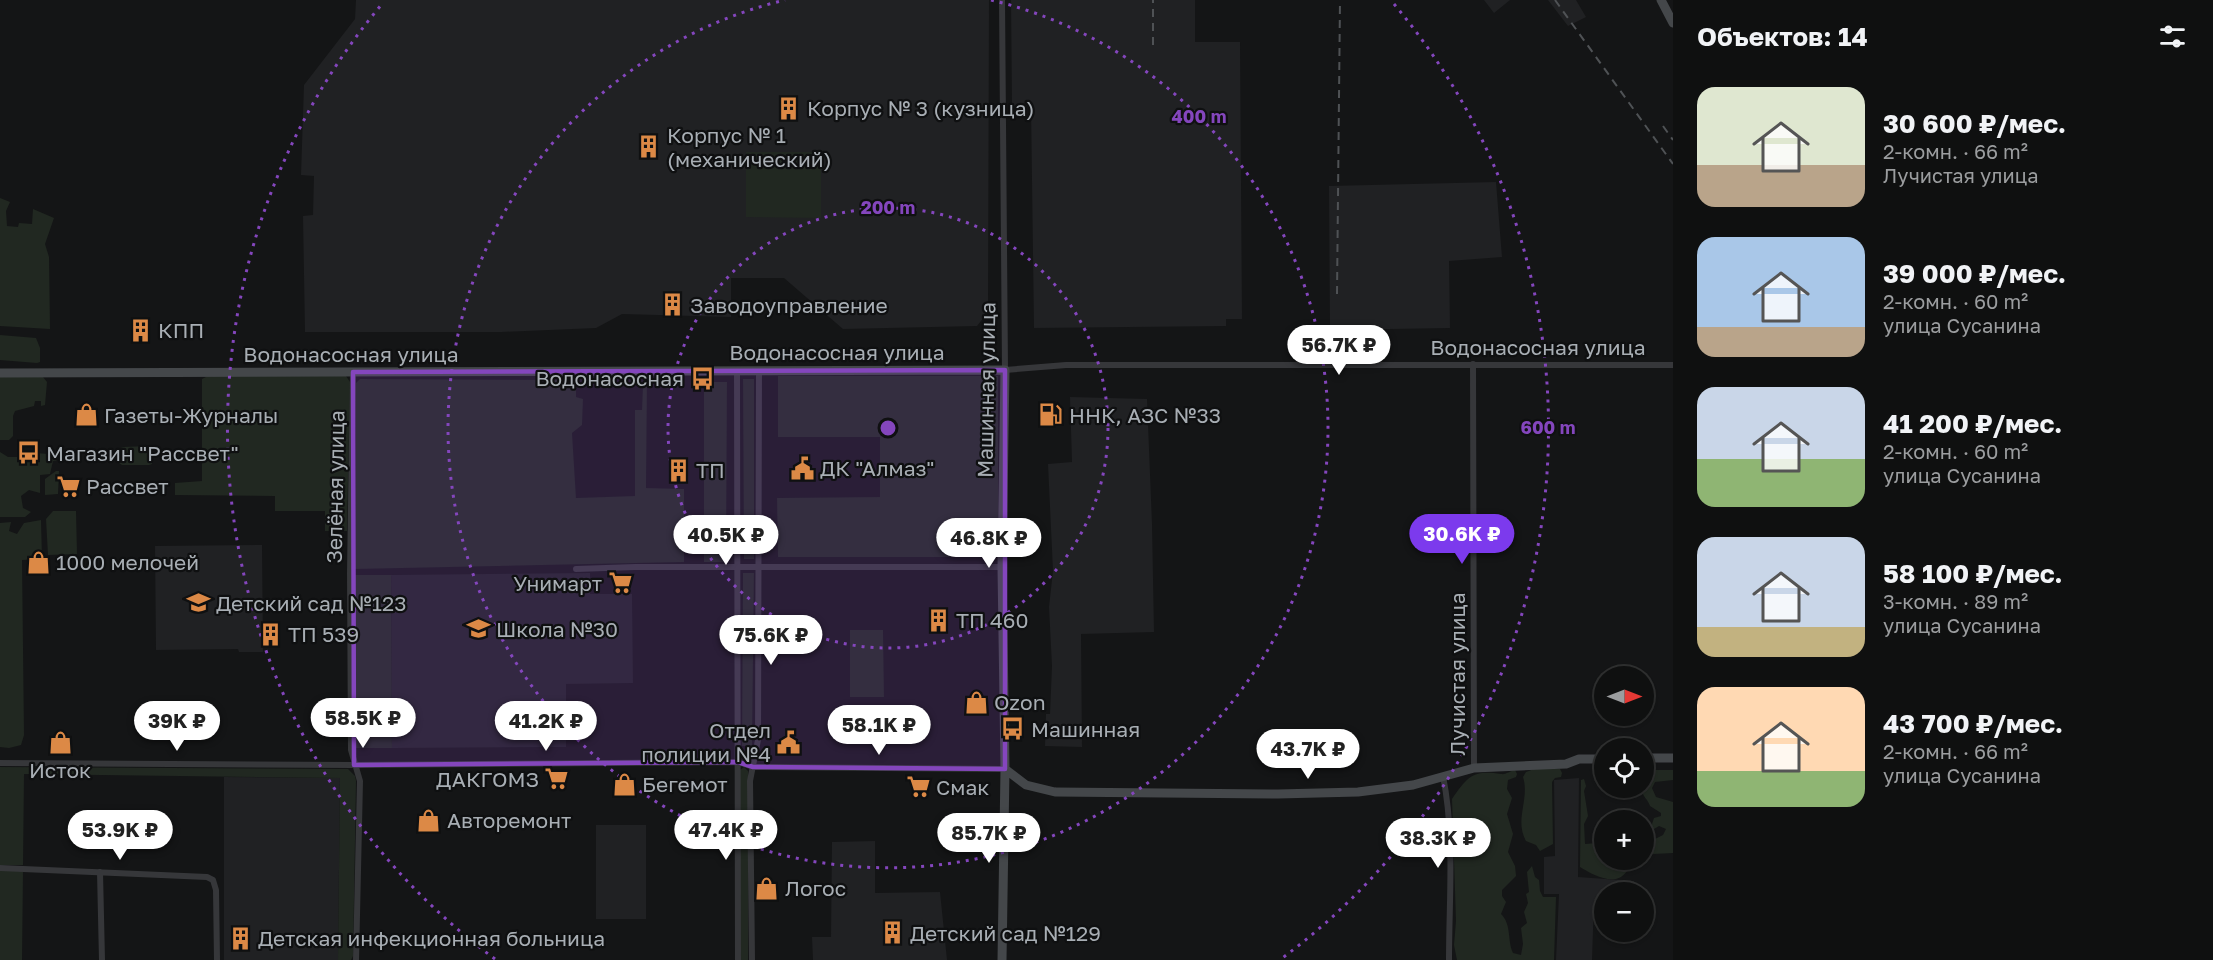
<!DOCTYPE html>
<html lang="ru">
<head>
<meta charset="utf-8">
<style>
	:root { --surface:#0f1010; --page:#181919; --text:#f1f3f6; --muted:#9b9d9f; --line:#2f3030; --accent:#7c3aed }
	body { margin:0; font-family:"Golos Text",sans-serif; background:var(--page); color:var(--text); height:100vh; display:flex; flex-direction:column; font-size:22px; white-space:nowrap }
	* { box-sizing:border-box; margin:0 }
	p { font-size:20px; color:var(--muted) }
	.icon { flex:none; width:33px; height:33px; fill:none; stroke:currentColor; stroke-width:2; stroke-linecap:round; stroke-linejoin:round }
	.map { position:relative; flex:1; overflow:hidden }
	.details { display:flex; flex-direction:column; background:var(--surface); width:540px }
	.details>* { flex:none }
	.needle { width:39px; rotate:90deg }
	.tools { position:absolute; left:1594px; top:666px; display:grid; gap:12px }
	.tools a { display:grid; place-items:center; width:60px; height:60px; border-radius:50%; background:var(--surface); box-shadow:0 2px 4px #0004,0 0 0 2px var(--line); font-size:30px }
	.price { position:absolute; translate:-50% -51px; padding:0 14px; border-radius:21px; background:#fff; color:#222; font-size:20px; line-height:39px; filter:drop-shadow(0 2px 3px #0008) }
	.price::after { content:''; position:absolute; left:50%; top:36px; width:18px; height:14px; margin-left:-9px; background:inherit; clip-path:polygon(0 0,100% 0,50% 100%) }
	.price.on { background:var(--accent); color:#fff }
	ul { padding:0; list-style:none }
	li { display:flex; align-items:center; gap:18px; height:150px; padding:0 24px }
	li span { display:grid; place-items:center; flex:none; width:168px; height:120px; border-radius:18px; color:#555 }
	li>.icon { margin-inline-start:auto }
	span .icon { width:72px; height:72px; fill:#fffc; stroke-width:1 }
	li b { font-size:26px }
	h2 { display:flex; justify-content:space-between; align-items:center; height:72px; padding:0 24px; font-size:26px }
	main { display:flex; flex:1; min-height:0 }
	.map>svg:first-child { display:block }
</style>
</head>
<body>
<main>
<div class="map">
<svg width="1673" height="960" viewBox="0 0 1673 960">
	<rect width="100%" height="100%" fill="#141516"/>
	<!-- built -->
	<path fill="#202123" d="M356,0H989L988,312L977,326L843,329L784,278H731V317L622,314L596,328L501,332H305L303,216L313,215L314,176L301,175L304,85L355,19Z
		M1011,0H1195V42H1240L1242,319H1226V326L1034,328L1031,106H1012Z
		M1484,0H1510L1494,13Z
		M1548,0H1576L1586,17L1568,26Z
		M1496,182L1502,257L1449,261L1450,328L1330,330L1329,186Z
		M1070,397L1147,399L1152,524L1154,632L1081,634L1082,747L1045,746L1046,714H1050L1052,666L1049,607L1053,571L1048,464L1072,462Z
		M262,545L263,652H239L238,649L156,650L155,546Z
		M590,573V594H632L633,683L566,684V747L392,748L391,575Z
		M224,777L340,778L338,960H224Z
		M1579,778L1578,877L1634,881V892H1605V900H1594L1592,960H1556L1559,894H1544V857L1555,856L1554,780Z
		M596,825H646V919H596Z
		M875,841V893L940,892L947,960H813L812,937H831L832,842Z"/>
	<!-- green -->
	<path fill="#212821" d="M746,152H821V218L746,217Z
		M0,198L10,202L6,211L7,226L18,227L19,223L32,224L33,209L54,218L45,244L49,257L50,329L0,326Z
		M0,335L36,338L40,348V362L37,363L0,360Z
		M0,376L43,377L47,382L45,405L41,406V401H35L34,406L15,411L13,416V436L9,440H0Z
		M208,376H346L350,382L347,531H325V511H275V496L175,495V483L202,481V379Z
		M778,376H998V557H778L777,498L880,497V437H778Z
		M360,379L576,380V397L583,399L582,425L572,433L576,498L635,496V410H642L643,385L636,384L635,381L647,382L646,488L684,489V562L355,569L356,383Z
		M743,379H754V559H744Z
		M704,382H727L726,562H704Z
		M149,446L152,448V464L149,465H122L119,463V449L123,447Z
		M0,452L8,457H30L36,453L60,455L56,461H53L50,474L40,475V493L29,490L21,496L23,508L31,512L25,517H0Z
		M56,471H59L58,494L45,495V479Z
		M53,511H76L77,554L48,555L46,519Z
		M41,520L42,559L22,560L24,735L21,745L9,748L0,747V523L11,522L9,531L17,534L24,523Z
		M743,573H754L752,746H742Z
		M355,575H391L392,748H355Z
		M850,630H883L884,697H850Z
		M0,767L348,769L355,776L356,781L353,956L351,960H338L340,778L24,774L23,865H0Z
		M744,767L748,771V960H740V770Z
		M1534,769H1560L1562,773L1561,777L1555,778L1552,782L1553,844L1540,851L1536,845L1526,841C1514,820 1530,799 1523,777L1526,772Z
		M1515,770L1517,774L1516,777L1508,780L1507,789L1512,798L1507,814L1513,834L1508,852L1515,866L1516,876L1502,890V896L1506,902L1501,914C1512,925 1507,940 1513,953L1521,955L1523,944L1521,928L1527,923L1524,912L1528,903L1526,894L1529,892L1527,872L1532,866L1535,877L1539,880L1540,891L1543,897H1556L1554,960H1457L1454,945L1456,921L1452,799C1468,776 1473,770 1501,774C1505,775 1510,771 1515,770Z
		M1649,770H1673V780L1655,782L1652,788L1656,797L1673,802V853L1653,854L1651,850L1653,840L1663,835L1666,829L1659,826L1654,829L1651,827L1654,818L1661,816V813L1650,806C1648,799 1643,798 1641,788H1644V773Z
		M1584,779L1586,786L1584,791L1588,816L1584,824L1585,844L1598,843L1602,846L1605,845L1604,860C1616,865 1624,858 1635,860C1633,866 1629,867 1627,871C1616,888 1593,875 1580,867L1581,780Z
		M0,870L23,871L22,960H0Z"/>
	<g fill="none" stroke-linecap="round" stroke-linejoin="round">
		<!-- street -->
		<path stroke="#36373a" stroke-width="6" d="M1002,0L1005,370L1066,365H1673
			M1473,364L1474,768
			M737,371L738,960
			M353,372L350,573L351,750L360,781L356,960
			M576,569L635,567H1002
			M0,763L354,765L738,762L753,767L1005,769
			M1443,776C1455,836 1449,899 1449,960
			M0,868L207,877L213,880L216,890L217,960
			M100,872L102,960
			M752,960L750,781L758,740L759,371"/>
		<!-- secondary -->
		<path stroke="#44474a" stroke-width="9" d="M1661,0L1673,23
			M0,373L1005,370L1002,567L1005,769L1002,960
			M1644,758H1673
			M1005,769L1026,785L1055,792L1278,794L1358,792L1413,785L1474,768L1566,764L1579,759H1605"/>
		<!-- rail -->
		<path stroke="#4f5255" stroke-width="2" stroke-dasharray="8 6" stroke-linecap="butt" d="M1555,0L1673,164
			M1153,45V0
			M1663,126L1673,140
			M1337,294L1340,0"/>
	</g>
	<!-- marked area -->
	<path fill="#8446bd" fill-opacity="0.2" stroke="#8446bd" stroke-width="4.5" stroke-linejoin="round" d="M1005,370V769L753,767L738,762L354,765L353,372Z"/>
	<!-- distance rings -->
	<g fill="none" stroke="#8446bd" stroke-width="3" stroke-dasharray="3 6">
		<circle cx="888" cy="428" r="220"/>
		<path d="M991 0A440 440 0 1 1 785 0"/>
		<path d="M495 959A660 660 0 0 1 382 4M1394 4A660 660 0 0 1 1281 959"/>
	</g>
	<!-- icons -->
	<defs>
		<symbol id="building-bare" viewBox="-9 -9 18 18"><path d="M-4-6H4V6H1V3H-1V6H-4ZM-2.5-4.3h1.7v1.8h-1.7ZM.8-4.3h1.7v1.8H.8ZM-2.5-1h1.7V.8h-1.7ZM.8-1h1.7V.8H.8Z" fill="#dc8946" stroke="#0f1011" stroke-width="2.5" paint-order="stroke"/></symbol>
		<symbol id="bus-bare" viewBox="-9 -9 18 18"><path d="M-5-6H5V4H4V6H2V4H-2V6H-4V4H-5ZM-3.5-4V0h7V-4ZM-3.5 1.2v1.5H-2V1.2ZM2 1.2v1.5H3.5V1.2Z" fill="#dc8946" stroke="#0f1011" stroke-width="2.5" paint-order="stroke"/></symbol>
		<symbol id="shop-bare" viewBox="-9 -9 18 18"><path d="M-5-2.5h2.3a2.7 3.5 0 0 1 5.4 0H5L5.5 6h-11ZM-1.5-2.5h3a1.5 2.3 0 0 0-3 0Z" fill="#dc8946" stroke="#0f1011" stroke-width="2.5" paint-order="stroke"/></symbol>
		<symbol id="fuel-bare" viewBox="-9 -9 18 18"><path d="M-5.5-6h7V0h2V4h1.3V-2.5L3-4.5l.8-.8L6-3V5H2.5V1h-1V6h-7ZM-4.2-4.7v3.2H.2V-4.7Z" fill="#dc8946" stroke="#0f1011" stroke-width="2.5" paint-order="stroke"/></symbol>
		<symbol id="civic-bare" viewBox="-9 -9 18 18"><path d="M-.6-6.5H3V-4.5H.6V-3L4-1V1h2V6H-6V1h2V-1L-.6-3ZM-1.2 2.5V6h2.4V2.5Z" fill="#dc8946" stroke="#0f1011" stroke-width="2.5" paint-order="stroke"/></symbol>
		<symbol id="supermarket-bare" viewBox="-9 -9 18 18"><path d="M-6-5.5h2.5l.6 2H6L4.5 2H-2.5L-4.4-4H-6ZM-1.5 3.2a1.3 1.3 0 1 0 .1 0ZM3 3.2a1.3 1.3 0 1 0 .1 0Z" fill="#dc8946" stroke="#0f1011" stroke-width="2.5" paint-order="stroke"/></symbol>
		<symbol id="school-bare" viewBox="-9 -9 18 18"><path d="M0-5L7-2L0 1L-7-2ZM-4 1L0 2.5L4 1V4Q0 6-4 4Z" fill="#dc8946" stroke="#0f1011" stroke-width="2.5" paint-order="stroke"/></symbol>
	</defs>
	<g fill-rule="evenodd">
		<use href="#building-bare" x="772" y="92" width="33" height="33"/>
		<use href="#building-bare" x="632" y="130" width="33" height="33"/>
		<use href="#building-bare" x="656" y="288" width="33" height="33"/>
		<use href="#building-bare" x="124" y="314" width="33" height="33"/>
		<use href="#bus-bare" x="686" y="362" width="33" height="33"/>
		<use href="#shop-bare" x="70" y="398" width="33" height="33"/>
		<use href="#fuel-bare" x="1034" y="398" width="33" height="33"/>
		<use href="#bus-bare" x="12" y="436" width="33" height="33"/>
		<use href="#civic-bare" x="786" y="452" width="33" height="33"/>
		<use href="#building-bare" x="662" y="454" width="33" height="33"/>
		<use href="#supermarket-bare" x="52" y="470" width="33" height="33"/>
		<use href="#shop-bare" x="22" y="546" width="33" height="33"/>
		<use href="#supermarket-bare" x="604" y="566" width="33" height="33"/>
		<use href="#school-bare" x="182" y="586" width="33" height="33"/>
		<use href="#building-bare" x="922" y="604" width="33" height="33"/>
		<use href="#school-bare" x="462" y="612" width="33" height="33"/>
		<use href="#building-bare" x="254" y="618" width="33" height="33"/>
		<use href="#shop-bare" x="960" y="686" width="33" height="33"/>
		<use href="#bus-bare" x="996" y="712" width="33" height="33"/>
		<use href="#shop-bare" x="44" y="726" width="33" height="33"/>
		<use href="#civic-bare" x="772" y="726" width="33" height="33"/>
		<use href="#supermarket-bare" x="540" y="762" width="33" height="33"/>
		<use href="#shop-bare" x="608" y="768" width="33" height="33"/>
		<use href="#supermarket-bare" x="902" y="770" width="33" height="33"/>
		<use href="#shop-bare" x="412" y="804" width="33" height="33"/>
		<use href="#shop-bare" x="750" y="872" width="33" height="33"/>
		<use href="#building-bare" x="876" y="916" width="33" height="33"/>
		<use href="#building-bare" x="224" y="922" width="33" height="33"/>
	</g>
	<g text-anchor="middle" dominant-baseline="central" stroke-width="4.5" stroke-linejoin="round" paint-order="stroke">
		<!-- poi labels -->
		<g font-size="21" fill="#a8aeb4" stroke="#0f1011" text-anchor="start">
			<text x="807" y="108">Корпус № 3 (кузница)</text>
			<text x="667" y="135">Корпус № 1<tspan x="667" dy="24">(механический)</tspan></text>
			<text x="690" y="305">Заводоуправление</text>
			<text x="158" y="330">КПП</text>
			<text x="684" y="378" text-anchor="end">Водонасосная</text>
			<text x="104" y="415">Газеты-Журналы</text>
			<text x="1069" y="415">ННК, АЗС №33</text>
			<text x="46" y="453">Магазин "Рассвет"</text>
			<text x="820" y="468">ДК "Алмаз"</text>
			<text x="696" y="470">ТП</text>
			<text x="86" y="486">Рассвет</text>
			<text x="56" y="562">1000 мелочей</text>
			<text x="602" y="583" text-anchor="end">Унимарт</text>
			<text x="216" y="603">Детский сад №123</text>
			<text x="956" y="620">ТП 460</text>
			<text x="496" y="629">Школа №30</text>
			<text x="288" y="634">ТП 539</text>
			<text x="994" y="702">Ozon</text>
			<text x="1031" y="729">Машинная</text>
			<text x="771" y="730" text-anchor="end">Отдел<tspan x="771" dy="24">полиции №4</tspan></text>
			<text x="60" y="770" text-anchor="middle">Исток</text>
			<text x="539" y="779" text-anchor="end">ДАКГОМЗ</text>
			<text x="642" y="784">Бегемот</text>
			<text x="936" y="787">Смак</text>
			<text x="447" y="820">Авторемонт</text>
			<text x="785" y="888">Логос</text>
			<text x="910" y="933">Детский сад №129</text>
			<text x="258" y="938">Детская инфекционная больница</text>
		</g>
		<!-- street labels -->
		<g font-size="21" fill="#a8aeb4" stroke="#0f1011">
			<text x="1538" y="347">Водонасосная улица</text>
			<text x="837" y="352">Водонасосная улица</text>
			<text x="351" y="354">Водонасосная улица</text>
			<text transform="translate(986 390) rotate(-89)">Машинная улица</text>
			<text transform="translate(335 487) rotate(-89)">Зелёная улица</text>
			<text transform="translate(1457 674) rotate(-90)">Лучистая улица</text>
		</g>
	</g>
	<circle cx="888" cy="428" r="9" fill="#8446bd" stroke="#0f1011" stroke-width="3"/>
	<g font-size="18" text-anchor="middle" font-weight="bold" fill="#8446bd" stroke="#0f1011" stroke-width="4.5" stroke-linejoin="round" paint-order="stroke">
		<text x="1199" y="123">400 m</text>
		<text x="888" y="214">200 m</text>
		<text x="1548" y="434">600 m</text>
	</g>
</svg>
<div class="tools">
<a><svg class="needle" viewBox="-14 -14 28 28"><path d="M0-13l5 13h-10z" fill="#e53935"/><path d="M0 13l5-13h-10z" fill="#9b9d9f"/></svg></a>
<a><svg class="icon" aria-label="locate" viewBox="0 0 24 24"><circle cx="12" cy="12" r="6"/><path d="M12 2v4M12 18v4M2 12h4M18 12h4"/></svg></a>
<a>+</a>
<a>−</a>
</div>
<b class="price" style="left:1339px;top:376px">56.7K ₽</b>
<b class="price on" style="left:1462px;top:565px">30.6K ₽</b>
<b class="price" style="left:726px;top:566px">40.5K ₽</b>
<b class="price" style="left:989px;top:569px">46.8K ₽</b>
<b class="price" style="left:771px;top:666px">75.6K ₽</b>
<b class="price" style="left:363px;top:749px">58.5K ₽</b>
<b class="price" style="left:177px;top:752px">39K ₽</b>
<b class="price" style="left:546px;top:752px">41.2K ₽</b>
<b class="price" style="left:879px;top:756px">58.1K ₽</b>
<b class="price" style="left:1308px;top:780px">43.7K ₽</b>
<b class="price" style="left:120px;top:861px">53.9K ₽</b>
<b class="price" style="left:726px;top:861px">47.4K ₽</b>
<b class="price" style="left:989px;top:864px">85.7K ₽</b>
<b class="price" style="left:1438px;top:869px">38.3K ₽</b>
</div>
<section class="details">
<h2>Объектов: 14<svg class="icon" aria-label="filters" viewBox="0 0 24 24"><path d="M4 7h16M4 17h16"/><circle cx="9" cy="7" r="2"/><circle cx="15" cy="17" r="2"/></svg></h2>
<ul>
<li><span style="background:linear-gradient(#dfe7d0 65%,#b9a48a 0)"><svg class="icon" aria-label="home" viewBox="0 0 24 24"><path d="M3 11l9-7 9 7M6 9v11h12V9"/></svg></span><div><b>30 600 ₽/мес.</b><p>2-комн. · 66 m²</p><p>Лучистая улица</p></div></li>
<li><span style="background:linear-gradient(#a9c7e8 75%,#b9a48a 0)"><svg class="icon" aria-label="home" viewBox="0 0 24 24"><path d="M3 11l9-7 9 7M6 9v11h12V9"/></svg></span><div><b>39 000 ₽/мес.</b><p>2-комн. · 60 m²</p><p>улица Сусанина</p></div></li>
<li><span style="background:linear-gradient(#c9d6e8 60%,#8fb573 0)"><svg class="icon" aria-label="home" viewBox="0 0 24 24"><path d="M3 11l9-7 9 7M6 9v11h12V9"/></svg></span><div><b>41 200 ₽/мес.</b><p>2-комн. · 60 m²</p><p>улица Сусанина</p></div></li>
<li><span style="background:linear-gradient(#c9d6e8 75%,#c2b280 0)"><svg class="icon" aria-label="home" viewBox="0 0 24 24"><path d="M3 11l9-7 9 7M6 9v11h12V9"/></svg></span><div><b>58 100 ₽/мес.</b><p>3-комн. · 89 m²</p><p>улица Сусанина</p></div></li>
<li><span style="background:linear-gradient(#ffd9b3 70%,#8fb573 0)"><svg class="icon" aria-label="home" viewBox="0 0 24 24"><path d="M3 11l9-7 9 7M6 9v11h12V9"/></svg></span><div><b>43 700 ₽/мес.</b><p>2-комн. · 66 m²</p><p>улица Сусанина</p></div></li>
</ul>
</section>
</main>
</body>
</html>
